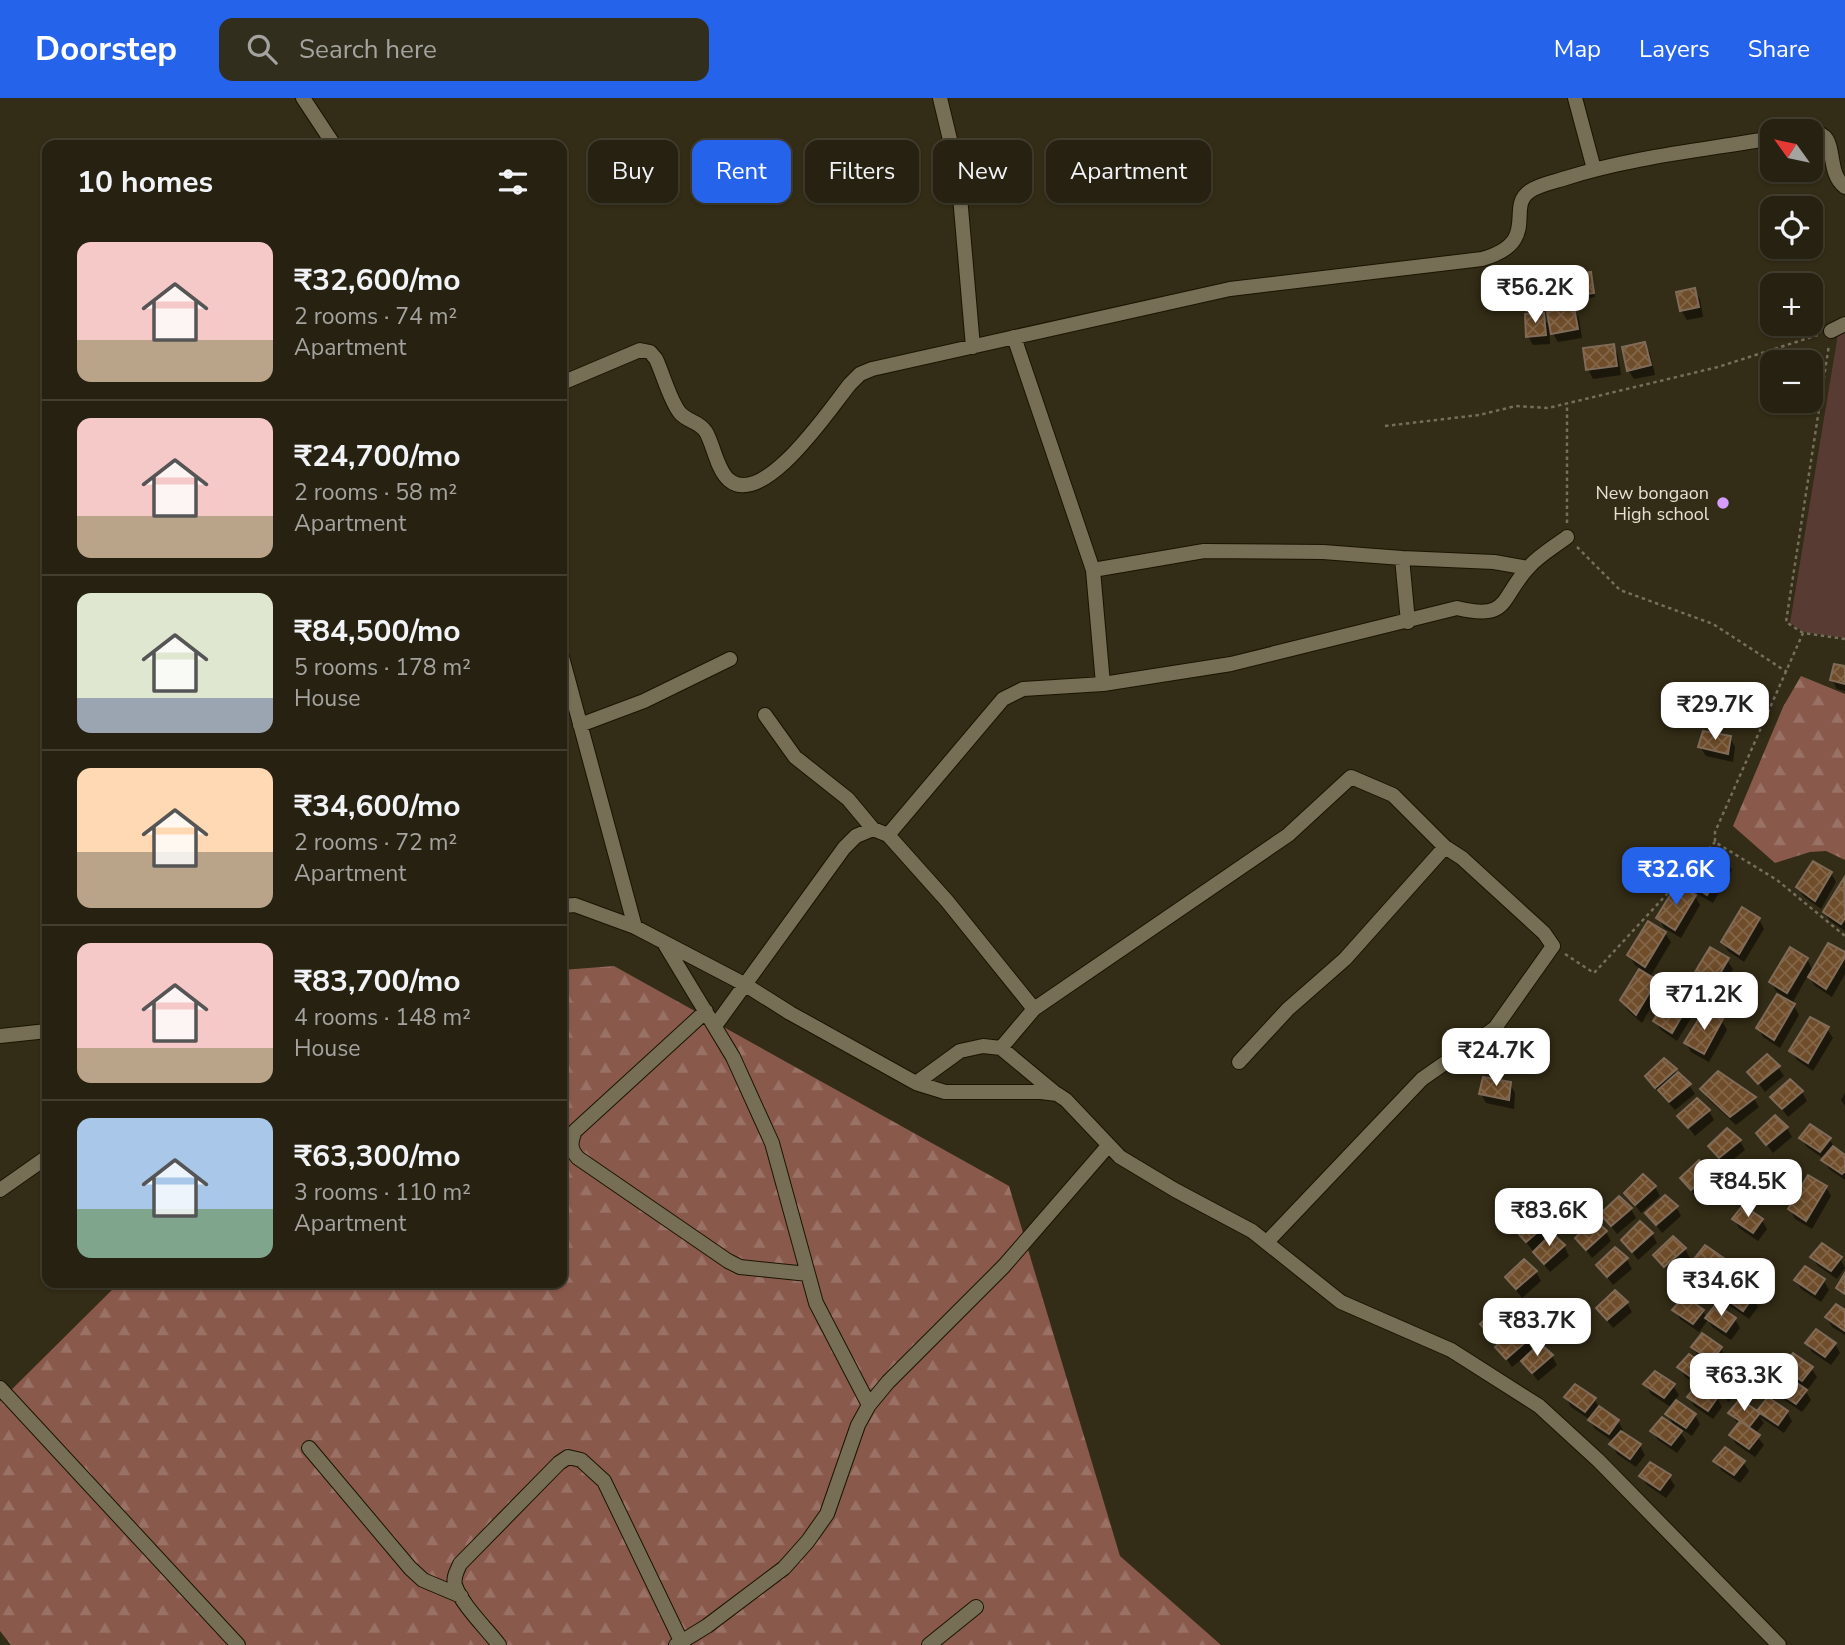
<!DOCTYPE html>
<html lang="en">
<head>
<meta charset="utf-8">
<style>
	:root { --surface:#262110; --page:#322e1e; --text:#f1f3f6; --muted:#a4a39f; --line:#423e30; --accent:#2563eb }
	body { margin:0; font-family:"Nunito Sans",sans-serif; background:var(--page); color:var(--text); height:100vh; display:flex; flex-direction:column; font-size:26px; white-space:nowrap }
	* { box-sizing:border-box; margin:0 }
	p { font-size:23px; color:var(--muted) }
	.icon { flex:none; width:38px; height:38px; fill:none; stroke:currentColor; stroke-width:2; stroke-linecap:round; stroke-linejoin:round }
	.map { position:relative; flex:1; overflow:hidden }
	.side { position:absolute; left:42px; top:42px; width:525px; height:1148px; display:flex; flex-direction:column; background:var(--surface); border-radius:14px; box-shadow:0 2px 5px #0004,0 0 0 2px var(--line) }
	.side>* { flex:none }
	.top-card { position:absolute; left:588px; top:42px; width:665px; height:63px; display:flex; gap:14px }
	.needle { width:46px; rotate:303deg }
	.tools { position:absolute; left:1760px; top:21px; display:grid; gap:14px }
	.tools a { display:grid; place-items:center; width:63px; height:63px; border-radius:14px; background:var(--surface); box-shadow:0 2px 5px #0004,0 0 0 2px var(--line); font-size:35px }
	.price { position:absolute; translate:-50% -60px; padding:0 16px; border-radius:14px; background:#fff; color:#222; font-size:23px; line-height:46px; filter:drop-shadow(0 2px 4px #0008) }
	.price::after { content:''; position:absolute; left:50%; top:42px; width:21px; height:16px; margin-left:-10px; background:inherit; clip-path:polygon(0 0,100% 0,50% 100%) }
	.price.active { background:var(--accent); color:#fff }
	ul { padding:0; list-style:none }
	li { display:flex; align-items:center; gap:21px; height:175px; padding:0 35px }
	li+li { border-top:2px solid var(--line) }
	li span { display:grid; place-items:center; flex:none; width:196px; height:140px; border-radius:14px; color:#555 }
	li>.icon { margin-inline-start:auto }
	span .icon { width:84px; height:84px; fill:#fffc; stroke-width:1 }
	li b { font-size:30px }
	h2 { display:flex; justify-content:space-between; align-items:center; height:84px; padding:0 35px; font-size:30px }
	.tag { padding:0 24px; border-radius:14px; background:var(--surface); box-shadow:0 2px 5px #0004,0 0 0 2px var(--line); font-size:24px; line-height:63px }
	.tag.active { background:var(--accent); color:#fff }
	header { display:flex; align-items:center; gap:42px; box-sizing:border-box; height:98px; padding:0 35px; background:var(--accent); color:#fff }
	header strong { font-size:33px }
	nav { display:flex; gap:38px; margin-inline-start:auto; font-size:24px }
	.search { width:490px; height:63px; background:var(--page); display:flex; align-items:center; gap:18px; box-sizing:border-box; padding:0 24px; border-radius:14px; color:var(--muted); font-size:26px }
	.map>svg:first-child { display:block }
</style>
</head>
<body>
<header>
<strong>Doorstep</strong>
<div class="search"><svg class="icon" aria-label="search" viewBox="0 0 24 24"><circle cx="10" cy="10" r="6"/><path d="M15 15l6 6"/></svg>Search here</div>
<nav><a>Map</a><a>Layers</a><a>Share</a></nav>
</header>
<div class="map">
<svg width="1845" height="1547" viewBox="0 0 1845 1547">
	<defs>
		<pattern id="forest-firs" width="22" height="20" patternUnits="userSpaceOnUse" patternTransform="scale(1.75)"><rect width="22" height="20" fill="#89594c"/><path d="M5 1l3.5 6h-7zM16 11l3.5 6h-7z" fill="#9a7165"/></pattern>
		<pattern id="building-cross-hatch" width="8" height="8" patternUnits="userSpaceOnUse" patternTransform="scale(1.75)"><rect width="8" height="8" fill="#6f4d2a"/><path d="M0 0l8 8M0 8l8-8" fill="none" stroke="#836648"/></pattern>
	</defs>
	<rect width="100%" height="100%" fill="#332c16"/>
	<!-- forest -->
	<path fill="url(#forest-firs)" d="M1801,578L1845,596V762L1826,753L1810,754L1775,765L1733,728L1783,609Z
		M614,868L1009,1088L1120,1458L1221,1547H11L0,1533V1303L119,1185H562V872Z"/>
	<!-- park -->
	<path fill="#583c34" d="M1845,234V540L1804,534L1790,525L1838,236Z"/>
	<!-- shadow -->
	<path fill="#0007" d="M1590,176L1595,199L1584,201L1582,197Z
		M1694,192L1700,201L1703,219L1687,222L1681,212Z
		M1538,197L1542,217L1551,231L1574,211L1579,220L1582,240L1558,244L1549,229L1550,246L1533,247L1528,238L1532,217L1529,212Z
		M1644,246L1650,255L1655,277L1634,281L1628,272Z
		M1613,248L1618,257L1621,277L1593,281L1588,271Z
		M1845,570V593L1837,591L1832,582Z
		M1730,639L1735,649L1733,664L1706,658L1700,649Z
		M1727,763L1732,772L1713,805L1696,795L1691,785Z
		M1831,775L1836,784L1821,811L1803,798L1798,789Z
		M1844,782L1845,783V833L1830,823L1825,814Z
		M1695,798L1700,807L1681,840L1664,830L1659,820Z
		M1759,821L1764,831L1744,864L1728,853L1723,844Z
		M1665,835L1671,844L1650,879L1656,883L1661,892L1642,925L1627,912L1622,902L1641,871L1635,867L1629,857Z
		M1845,856V876L1832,899L1815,888L1808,877L1793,904L1776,893L1771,884L1807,861L1813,873Z
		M1727,862L1733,871L1713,904L1697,893L1691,884Z
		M1691,901L1697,910L1677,943L1661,932L1655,923Z
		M1794,908L1799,917L1780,950L1763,939L1758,930Z
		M1722,923L1727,932L1709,964L1691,954L1686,945Z
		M1827,931L1833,940L1813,973L1797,962L1791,953Z
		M1664,962L1689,987L1695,996L1675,1012L1652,987L1647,978Z
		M1778,969L1784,978L1765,994L1750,974Z
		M1719,975L1754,1001L1759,1009L1736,1027L1708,1001L1702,992Z
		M1510,986L1515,995L1514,1011L1486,1005L1481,996Z
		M1802,994L1807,1003L1788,1019L1773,999Z
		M1845,995V1008L1841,1002Z
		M1709,1013L1714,1022L1695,1038L1680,1018Z
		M1787,1030L1792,1039L1773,1055L1758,1035Z
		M1801,1040L1829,1041L1835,1050L1845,1059V1082L1829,1071L1824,1061L1807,1049Z
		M1740,1043L1745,1052L1725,1068L1710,1049Z
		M1699,1064L1711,1075L1716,1084L1697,1100L1682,1080Z
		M1643,1079L1655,1089L1660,1098L1641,1115L1626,1095Z
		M1826,1089L1831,1098L1812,1131L1795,1121L1790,1111Z
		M1676,1109L1681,1118L1662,1135L1647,1115Z
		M1631,1111L1636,1120L1617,1136L1602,1116Z
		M1534,1116L1546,1127L1550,1137L1564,1148L1569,1158L1550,1174L1517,1133Z
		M1734,1121L1762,1122L1767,1131L1758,1143L1739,1130Z
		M1594,1124L1606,1134L1611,1143L1592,1160L1577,1140Z
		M1640,1126L1652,1136L1657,1145L1638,1162L1623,1142Z
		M1673,1141L1685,1151L1690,1160L1671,1177L1656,1157Z
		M1615,1151L1627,1162L1632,1171L1613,1187L1598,1167Z
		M1812,1159L1840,1160L1845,1170L1837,1181L1818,1168Z
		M1696,1161L1724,1162L1729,1171L1720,1183L1701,1170Z
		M1524,1164L1536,1174L1541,1183L1522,1200L1507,1180Z
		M1806,1170L1824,1183L1829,1192L1821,1204L1801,1191L1796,1182Z
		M1615,1195L1627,1205L1632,1214L1613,1230L1598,1211Z
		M1724,1198L1752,1199L1758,1209L1749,1221L1730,1208Z
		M1499,1210L1511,1220L1516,1229L1513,1232L1527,1244L1533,1254L1540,1247L1552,1258L1557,1267L1538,1283L1522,1261L1512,1269L1482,1226Z
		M1675,1212L1703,1213L1707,1220L1735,1221L1740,1230L1731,1242L1712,1229L1708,1222L1699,1234L1680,1221Z
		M1845,1214V1237L1832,1229L1827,1220Z
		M1807,1245L1835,1246L1840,1255L1831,1267L1812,1254Z
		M1693,1249L1721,1250L1726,1260L1717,1272L1733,1283L1738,1292L1729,1304L1708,1287L1704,1291L1717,1300L1722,1309L1713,1321L1694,1308L1689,1299L1698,1288L1685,1279L1680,1270L1708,1271L1710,1275L1715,1270L1698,1258Z
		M1783,1269L1811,1270L1817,1279L1808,1291L1802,1287L1811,1302L1802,1314L1783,1301L1779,1295L1773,1304L1787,1314L1792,1323L1784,1335L1760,1319L1764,1325L1755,1336L1764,1347L1755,1359L1736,1346L1731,1337L1739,1327L1730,1315L1740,1303L1763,1319L1759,1313L1768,1302L1753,1292L1747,1283L1776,1284L1779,1290L1792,1284Z
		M1645,1286L1673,1288L1679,1297L1674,1303L1695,1317L1700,1326L1692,1338L1677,1328L1686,1343L1677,1355L1658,1342L1652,1333L1676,1331L1667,1316L1672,1310L1651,1296Z
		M1566,1300L1594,1301L1600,1311L1618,1323L1623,1332L1621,1335L1640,1348L1645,1357L1636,1369L1617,1356L1612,1346L1614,1344L1595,1331L1589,1321L1571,1309Z
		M1716,1363L1743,1364L1749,1373L1740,1385L1721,1372Z
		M1641,1378L1669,1379L1675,1388L1666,1400L1647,1387Z"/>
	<!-- building -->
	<path fill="url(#building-cross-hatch)" stroke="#7f6b58" stroke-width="2" d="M1591,174L1594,195L1580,197L1577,176Z
		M1695,190L1699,209L1680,213L1676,194Z
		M1539,195L1541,211L1527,213L1525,197Z
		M1574,209L1578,231L1551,236L1547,214Z
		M1544,215L1546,237L1526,239L1525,216Z
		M1645,244L1651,267L1627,273L1622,249Z
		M1614,246L1617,268L1586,272L1583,250Z
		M1834,566L1845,568V586L1830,582Z
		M1703,633L1731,638L1728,656L1698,649Z
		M1710,751L1728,762L1707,797L1689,785Z
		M1813,763L1832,774L1815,803L1796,789Z
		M1844,780L1845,820L1841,826L1823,814Z
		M1677,786L1696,797L1675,832L1656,820Z
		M1742,809L1760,820L1739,856L1721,844Z
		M1648,823L1666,834L1645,869L1627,857Z
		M1828,845L1845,854V859L1826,891L1808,879Z
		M1710,849L1729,860L1708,896L1689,884Z
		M1790,849L1808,860L1787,895L1769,884Z
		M1639,871L1657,882L1636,917L1620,902Z
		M1674,889L1693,899L1672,935L1653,923Z
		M1777,896L1795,906L1774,942L1756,930Z
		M1705,911L1723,921L1704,956L1684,945Z
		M1810,919L1829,929L1808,965L1789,953Z
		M1767,956L1780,968L1758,986L1747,974Z
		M1664,960L1677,971L1655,990L1645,978Z
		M1718,973L1756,999L1730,1019L1700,991Z
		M1678,974L1691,986L1669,1004L1658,992Z
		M1483,979L1511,984L1509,1002L1479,996Z
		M1790,981L1803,993L1782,1011L1770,999Z
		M1697,1000L1710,1012L1688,1030L1677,1018Z
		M1775,1017L1788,1029L1766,1047L1756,1035Z
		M1810,1026L1831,1040L1820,1054L1799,1040Z
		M1727,1030L1741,1042L1719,1060L1708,1048Z
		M1833,1048L1845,1057V1073L1842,1076L1821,1062Z
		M1699,1062L1712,1073L1691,1092L1680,1080Z
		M1643,1076L1656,1088L1635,1107L1624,1095Z
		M1808,1077L1827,1088L1806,1123L1788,1111Z
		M1665,1097L1678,1108L1656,1127L1645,1115Z
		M1619,1098L1632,1110L1611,1128L1600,1116Z
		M1743,1107L1763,1121L1753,1135L1732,1121Z
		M1534,1114L1547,1126L1526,1144L1515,1132Z
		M1594,1121L1607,1133L1586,1152L1575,1140Z
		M1640,1123L1653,1135L1632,1154L1621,1142Z
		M1552,1135L1565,1147L1544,1166L1533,1154Z
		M1673,1138L1686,1150L1664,1169L1653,1157Z
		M1822,1145L1842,1159L1831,1173L1810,1159Z
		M1705,1147L1725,1161L1715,1175L1694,1161Z
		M1615,1149L1628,1160L1607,1179L1596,1167Z
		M1524,1161L1537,1173L1516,1191L1505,1179Z
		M1805,1168L1825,1181L1815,1196L1794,1182Z
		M1845,1175V1196L1836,1190Z
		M1733,1185L1754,1198L1743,1213L1722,1198Z
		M1615,1192L1628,1204L1607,1222L1596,1210Z
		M1684,1198L1704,1212L1693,1226L1672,1212Z
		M1716,1206L1736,1220L1726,1234L1705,1220Z
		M1836,1206L1845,1212V1233L1825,1219Z
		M1499,1208L1512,1219L1491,1238L1480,1226Z
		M1515,1230L1528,1242L1506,1261L1495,1249Z
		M1816,1231L1836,1245L1825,1259L1805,1245Z
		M1702,1235L1722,1249L1712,1263L1691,1249Z
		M1540,1245L1553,1257L1532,1275L1521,1263Z
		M1793,1255L1813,1269L1802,1283L1781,1269Z
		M1689,1256L1709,1270L1698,1284L1677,1269Z
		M1714,1268L1734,1281L1724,1296L1703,1281Z
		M1757,1269L1777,1283L1766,1297L1745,1282Z
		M1655,1273L1675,1286L1664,1300L1643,1286Z
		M1787,1278L1807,1292L1796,1306L1775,1292Z
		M1698,1285L1718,1299L1708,1313L1687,1299Z
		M1575,1286L1596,1300L1585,1314L1564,1299Z
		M1768,1299L1788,1313L1778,1327L1757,1313Z
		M1740,1301L1760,1315L1749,1329L1728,1315Z
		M1676,1302L1696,1316L1686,1330L1665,1316Z
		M1599,1308L1619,1322L1609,1336L1588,1322Z
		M1662,1319L1682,1333L1671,1347L1650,1333Z
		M1740,1323L1760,1337L1749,1351L1729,1337Z
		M1621,1333L1641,1346L1630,1361L1609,1346Z
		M1725,1349L1745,1363L1734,1377L1713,1363Z
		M1650,1364L1671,1377L1660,1392L1639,1378Z"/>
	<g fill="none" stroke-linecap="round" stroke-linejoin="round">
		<defs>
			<path id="minor" d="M303,0L334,47
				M940,0L958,75L973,249
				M1575,0L1594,71
				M1811,35C1841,33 1823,72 1845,89
				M1831,233L1845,226
				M1014,239L1093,472L1103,586
				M562,285L640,252L650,254L656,261C663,276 670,303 680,315C688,324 699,323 706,334C714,348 717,372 729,382C764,411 831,309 850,286L860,276L872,271L1230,191L1482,161C1542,144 1505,109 1530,93C1540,86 1554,84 1566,80C1632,59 1704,52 1773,40
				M1402,460L1408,524
				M1093,472L1204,453L1323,454L1402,460L1494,464L1528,470
				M562,559L635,829
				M765,617L795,659L848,701L873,731
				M580,627L644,603L730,561
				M888,737L947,803L1034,911
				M562,808L575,807L635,829L744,886L790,915L916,985L945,994H1041L1057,996L1066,1002L1120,1059L1175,1092L1252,1133L1341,1204L1451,1252L1539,1308L1599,1363L1779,1547
				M664,845L733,959L772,1045L816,1205L869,1307
				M706,913L575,1033C570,1045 570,1051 578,1060L728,1163L740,1169L808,1176
				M715,928L844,750L856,738L873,731L888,737L1003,601L1023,591L1103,586L1231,566L1457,510C1510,523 1500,500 1528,470C1538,458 1554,449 1567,439
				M0,938L47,933
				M1001,950L1034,911L1288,737L1351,679L1393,697L1445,749L1462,760L1544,835L1553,848L1495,930L1422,981L1267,1144
				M1239,964L1288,911L1345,861L1445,749
				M916,985L960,953L983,948L1001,950L1055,995
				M0,1092L47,1059
				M0,1290L238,1547
				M309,1350L410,1470L423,1482L461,1498
				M499,1547C487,1531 461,1506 455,1487C453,1479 457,1473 460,1466L559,1365L568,1359L581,1362L604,1383L683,1547
				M676,1547L707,1528L784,1470L808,1443L827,1416L858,1327L869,1307L888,1284L1004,1168L1108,1048
				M929,1547L976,1509"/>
		</defs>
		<!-- minor casing -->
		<use href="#minor" stroke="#1b1401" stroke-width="16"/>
		<!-- path -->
		<path stroke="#746e5b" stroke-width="2.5" stroke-dasharray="3.5 3.5" stroke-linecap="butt" d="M1385,328L1479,317L1516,308L1548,310L1718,269L1818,237
			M1567,425V306
			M1577,449L1620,492L1713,526L1787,574
			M1803,535L1786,524L1829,247
			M1845,541L1803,535L1715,734V744L1777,782L1845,838
			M1565,856L1594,875L1715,744"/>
		<!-- minor -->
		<use href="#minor" stroke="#766f56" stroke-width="14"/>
	</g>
	<!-- markers -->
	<circle fill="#d59cfb" stroke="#332c16" stroke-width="2.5" cx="1723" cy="405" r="7"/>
	<g text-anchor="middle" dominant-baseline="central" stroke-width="7" stroke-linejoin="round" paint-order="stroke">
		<!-- poi labels -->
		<g font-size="18" fill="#e5e1d3" stroke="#332c16" text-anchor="end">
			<text x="1709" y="395">New bongaon<tspan x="1709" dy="21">High school</tspan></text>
		</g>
	</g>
</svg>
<div class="tools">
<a><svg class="needle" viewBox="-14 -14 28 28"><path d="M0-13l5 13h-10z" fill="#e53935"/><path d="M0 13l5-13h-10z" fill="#a4a39f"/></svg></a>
<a><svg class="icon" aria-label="locate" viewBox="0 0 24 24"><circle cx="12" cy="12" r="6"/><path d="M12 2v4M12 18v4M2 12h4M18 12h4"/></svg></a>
<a>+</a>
<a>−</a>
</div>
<b class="price" style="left:1535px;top:227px">₹56.2K</b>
<b class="price" style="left:1715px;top:644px">₹29.7K</b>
<b class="price active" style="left:1676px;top:809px">₹32.6K</b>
<b class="price" style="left:1704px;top:934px">₹71.2K</b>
<b class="price" style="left:1496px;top:990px">₹24.7K</b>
<b class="price" style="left:1748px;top:1121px">₹84.5K</b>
<b class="price" style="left:1549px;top:1150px">₹83.6K</b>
<b class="price" style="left:1721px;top:1220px">₹34.6K</b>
<b class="price" style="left:1537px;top:1260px">₹83.7K</b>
<b class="price" style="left:1744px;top:1315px">₹63.3K</b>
<div class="top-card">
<a class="tag">Buy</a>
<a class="tag active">Rent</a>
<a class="tag">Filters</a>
<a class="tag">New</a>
<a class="tag">Apartment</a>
</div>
<section class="side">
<h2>10 homes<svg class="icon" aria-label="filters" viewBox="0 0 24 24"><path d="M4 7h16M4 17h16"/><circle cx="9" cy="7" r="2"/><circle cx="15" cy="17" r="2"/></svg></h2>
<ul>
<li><span style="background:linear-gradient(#f6c9c9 70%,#b9a48a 0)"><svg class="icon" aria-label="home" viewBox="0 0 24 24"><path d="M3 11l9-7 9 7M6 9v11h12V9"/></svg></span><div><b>₹32,600/mo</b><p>2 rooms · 74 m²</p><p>Apartment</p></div></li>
<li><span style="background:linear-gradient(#f6c9c9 70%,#b9a48a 0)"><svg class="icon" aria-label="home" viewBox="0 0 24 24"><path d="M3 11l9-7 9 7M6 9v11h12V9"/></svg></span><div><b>₹24,700/mo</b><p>2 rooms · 58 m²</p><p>Apartment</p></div></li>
<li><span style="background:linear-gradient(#dfe7d0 75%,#9aa5b1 0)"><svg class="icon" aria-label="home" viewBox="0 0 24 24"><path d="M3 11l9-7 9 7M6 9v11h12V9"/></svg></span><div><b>₹84,500/mo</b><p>5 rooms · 178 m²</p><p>House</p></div></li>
<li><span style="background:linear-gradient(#ffd9b3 60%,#b9a48a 0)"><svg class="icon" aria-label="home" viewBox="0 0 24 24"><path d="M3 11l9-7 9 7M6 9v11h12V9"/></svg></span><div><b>₹34,600/mo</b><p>2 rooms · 72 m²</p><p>Apartment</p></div></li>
<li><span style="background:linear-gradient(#f6c9c9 75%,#b9a48a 0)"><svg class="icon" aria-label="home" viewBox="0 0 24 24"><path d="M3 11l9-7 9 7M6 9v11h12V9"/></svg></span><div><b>₹83,700/mo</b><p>4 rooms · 148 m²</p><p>House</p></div></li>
<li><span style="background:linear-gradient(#a9c7e8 65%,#7fa58c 0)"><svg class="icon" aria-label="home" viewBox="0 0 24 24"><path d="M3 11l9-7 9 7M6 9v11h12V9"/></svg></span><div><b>₹63,300/mo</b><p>3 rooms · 110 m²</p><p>Apartment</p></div></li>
</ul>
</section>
</div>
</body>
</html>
